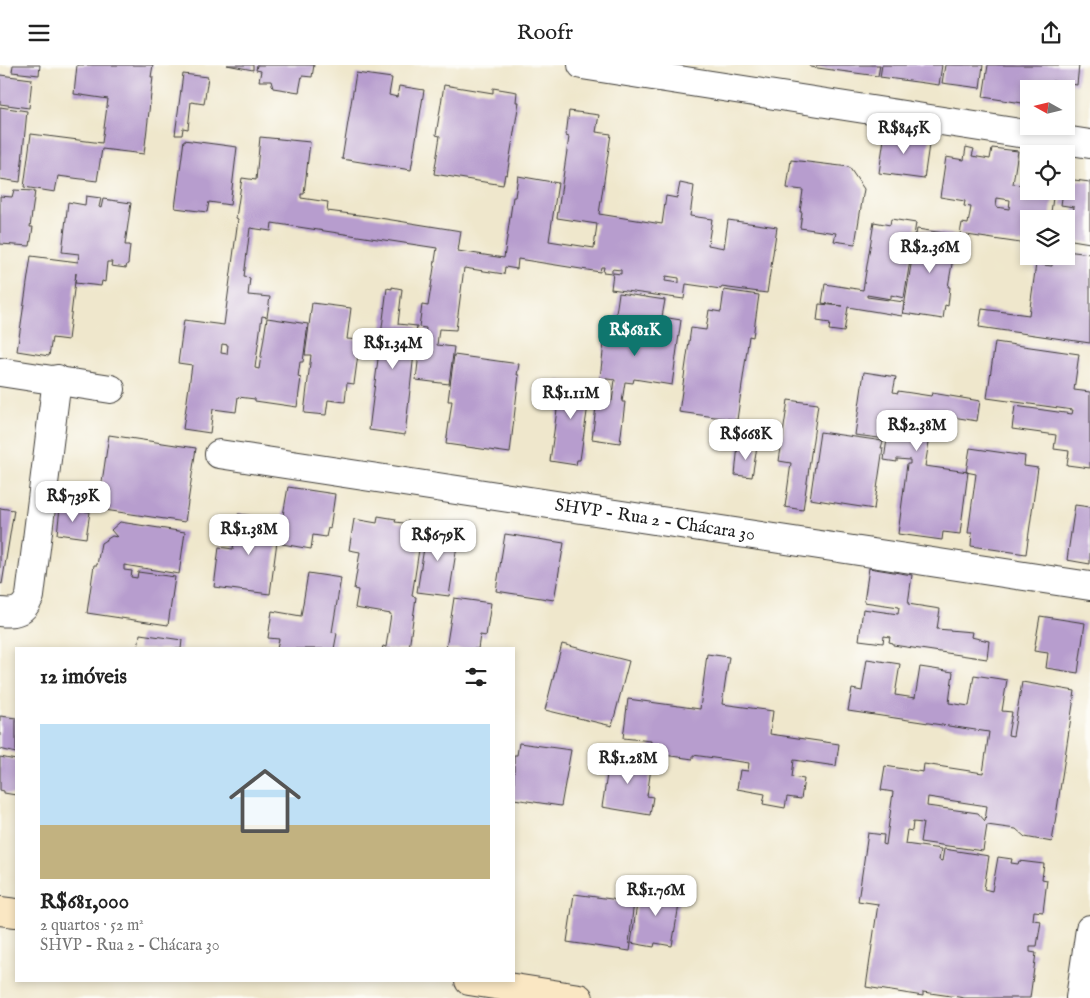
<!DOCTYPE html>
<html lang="pt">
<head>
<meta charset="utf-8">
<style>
	:root { --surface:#fff; --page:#f2f2f2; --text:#222; --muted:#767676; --line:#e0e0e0; --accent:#0f766e }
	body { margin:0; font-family:"IM FELL English",serif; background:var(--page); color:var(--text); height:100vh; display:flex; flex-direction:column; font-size:19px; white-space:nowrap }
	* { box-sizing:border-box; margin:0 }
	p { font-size:16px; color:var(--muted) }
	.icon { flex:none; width:28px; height:28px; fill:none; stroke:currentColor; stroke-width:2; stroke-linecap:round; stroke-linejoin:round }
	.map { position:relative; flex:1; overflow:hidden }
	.drawer { position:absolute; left:15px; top:582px; width:500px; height:335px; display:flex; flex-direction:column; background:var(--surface); border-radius:0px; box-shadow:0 2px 8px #0003 }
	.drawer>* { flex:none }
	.needle { width:32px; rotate:278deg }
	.controls { position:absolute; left:1020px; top:15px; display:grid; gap:10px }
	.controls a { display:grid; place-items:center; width:55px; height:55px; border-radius:0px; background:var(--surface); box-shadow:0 2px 8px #0003; font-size:25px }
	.price { position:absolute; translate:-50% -42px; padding:0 11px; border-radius:10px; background:#fff; color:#222; font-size:16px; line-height:32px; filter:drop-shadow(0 1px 2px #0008) }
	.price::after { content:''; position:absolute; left:50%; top:30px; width:15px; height:11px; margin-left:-8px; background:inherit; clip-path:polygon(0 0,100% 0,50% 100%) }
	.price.active { background:var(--accent); color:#fff }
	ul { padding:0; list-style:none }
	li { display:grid; align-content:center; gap:10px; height:265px; padding:0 25px }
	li+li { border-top:1px solid var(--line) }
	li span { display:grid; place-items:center; height:155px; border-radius:0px; color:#555 }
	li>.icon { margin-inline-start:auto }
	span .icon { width:90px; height:90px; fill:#fffc; stroke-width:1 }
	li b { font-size:21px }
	h2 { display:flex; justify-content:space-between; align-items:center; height:60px; padding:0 25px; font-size:21px }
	header { display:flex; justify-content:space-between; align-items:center; height:65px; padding:0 25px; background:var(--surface); font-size:22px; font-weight:600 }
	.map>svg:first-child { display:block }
</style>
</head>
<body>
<header><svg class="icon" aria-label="menu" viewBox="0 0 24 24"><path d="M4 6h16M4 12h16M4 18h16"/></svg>Roofr<svg class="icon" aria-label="share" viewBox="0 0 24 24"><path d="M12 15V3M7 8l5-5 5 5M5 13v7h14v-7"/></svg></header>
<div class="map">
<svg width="1090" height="933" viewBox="0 0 1090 933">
	<rect width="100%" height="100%" fill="#fdfcf7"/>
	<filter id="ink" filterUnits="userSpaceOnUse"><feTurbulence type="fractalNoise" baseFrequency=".02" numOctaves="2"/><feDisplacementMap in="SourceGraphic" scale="10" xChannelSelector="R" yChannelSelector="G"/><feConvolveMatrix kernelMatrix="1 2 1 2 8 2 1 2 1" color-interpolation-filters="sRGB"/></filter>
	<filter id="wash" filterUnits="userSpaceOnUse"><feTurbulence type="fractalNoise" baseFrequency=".0096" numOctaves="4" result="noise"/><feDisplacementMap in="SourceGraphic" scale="20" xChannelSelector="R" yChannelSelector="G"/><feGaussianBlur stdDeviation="1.12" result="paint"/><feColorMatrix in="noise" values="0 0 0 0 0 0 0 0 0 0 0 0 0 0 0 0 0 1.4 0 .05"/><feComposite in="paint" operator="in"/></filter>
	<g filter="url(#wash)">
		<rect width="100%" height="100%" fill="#efe7cc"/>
		<g id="blocks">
			<!-- building -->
			<path fill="#b79dce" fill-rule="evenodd" d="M13,0H40L39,10L12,7Z
				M77,0H153L151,12H153L144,89L102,84L97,116L58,111L55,127L24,122L31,69L102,78L108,34L74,29Z
				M227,0H253V5Z
				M257,0H314L312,12L302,11L299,27L273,23L271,16H259L261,6L256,5Z
				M810,0H880L878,11L810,2Z
				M882,0H942L939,20L880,12Z
				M945,0H983L980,23L942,18Z
				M988,0H1079L1077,20L1052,16L1051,24H1029V39L983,32Z
				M356,8L392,13L389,30L397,32L399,21L424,25L411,105L342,94Z
				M183,9L208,12L204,39L191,37L188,64L183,63L182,70H175Z
				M0,10L32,14L29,43L0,39Z
				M444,20L493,28V23L517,27L516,37H519L507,110L505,109L503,120L434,109L440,71L436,70Z
				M0,42L27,46L20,117L0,114Z
				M569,46L599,50L596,67L611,69L599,149L662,159L666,131L677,133L680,118L694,121L690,151L712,154L708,180L724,183L728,155L777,162L767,228L721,222V224L686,219L684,234L611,224L613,208L621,209V205L612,204V208L603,207L604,202H601L600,207L518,194L517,204L505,202L504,209L464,203L456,265L439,264L437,280L454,282L449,319L416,315L419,288L423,289L426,263L419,262L422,240L428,241L437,183L272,158L271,166L250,163L244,212L250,213L248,230L270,232L267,252L262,251L255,303L259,304L267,253L308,259L303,297H300L298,312L301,313L297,342L255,336V334L238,332L236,347L213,344L210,368L183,364L192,300L178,298L184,255L224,260L238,154L236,153L242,113L256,115L260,72L310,77L304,129H301V133L328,137L327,146L367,151L461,166L458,186L504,193L513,132H515L518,111L558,118L549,176L594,183L597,159L557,153L569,72L566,71ZM666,211L679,213V218L665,216ZM222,279L228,280L227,289L221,288Z
				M885,67L930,73L924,114L879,108Z
				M184,75L237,82L230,140L209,137L207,147L175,143Z
				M966,82L974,84L972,91L990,94L992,83L1018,86L1013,119L1029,121V126H1054L1050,154H1029L1027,179L960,169L962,158L968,159L971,142L964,141L965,136L940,132L946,92L964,95ZM997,133L1010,135L1009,144L996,142Z
				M791,95L849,102L864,124L855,179L834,176L836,168L800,163L802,147H800L803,125L787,123Z
				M1066,114L1090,117V178L1066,174V153L1072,154L1074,142L1061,140L1063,126H1066Z
				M14,125L35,126L30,162H33L30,181L0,179V131L12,132Z
				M86,131L101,133L99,142L101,143L103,134L131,138L125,180H130L128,199H127L126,203L111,201L112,197H107L105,217L102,216L101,221L75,218L76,208L68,275L52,273L49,291L17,286L31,191L78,197L79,189L62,187L68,137L85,140Z
				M891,154L916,158L904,233L891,230V234L867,230V232L904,237L902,251L848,242L844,267L829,265L830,258L817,256L819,239L843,241L822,238L825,219L863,225L874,157L890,160Z
				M917,164L957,170L948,222H950L948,241L945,240L943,254L903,248Z
				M1066,186L1090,189V278L979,262L982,244L1029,250L1036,199L1052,201L1053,191H1066Z
				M392,222L402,224L398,259L417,261L405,370L369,365L387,223L392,224Z
				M724,225L759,230L753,272L749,271L737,355L679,347L691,263L706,265L709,245L721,247Z
				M619,228L665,235L662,252L681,255L672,320L634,314L633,318L625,317L622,337H625L620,378L592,374L597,334L612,336L615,315L600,313L606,261L614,262Z
				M312,238L351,243L347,274L360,275L354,319L347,318L345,337L328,335L326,350L304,348L311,290H305Z
				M995,277L1079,289L1074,325L1090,327V403L1067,400L1069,386L1054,384L1056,370L1012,364L1015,341L1072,349L1073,345L987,333Z
				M454,290L519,299L517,310H519L510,388L446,379L452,336H448Z
				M864,307L896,312L893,327L898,328V326L931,331L932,328L980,336L977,356L953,352L951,369L931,366L928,383L925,401L968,407L960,469L943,467L942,475L898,469L907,399H910V395L897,394V397L884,395L887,374L855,370Z
				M557,315L599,321L595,341L588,340L580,395H577L576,400L550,396L558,337L554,336Z
				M788,335L818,339L803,445L785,442L791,398L779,396Z
				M820,367L883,376L881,383H883L874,444L810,434Z
				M109,370L196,383L185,457L98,444Z
				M738,380L757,382L752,412L735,410Z
				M970,383L1025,391L1024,401L1038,403L1026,489L971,481L972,468H968L976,409L966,407Z
				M288,422L335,429L330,464L328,463L326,472L313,470L311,484L282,479L285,456H282Z
				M1075,440L1090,442V499L1067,495Z
				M0,443L14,445L2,519L0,518Z
				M60,443L90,447L86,473L57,469Z
				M238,449L280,454L270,529L214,522L219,482L233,484Z
				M378,451L396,454L395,457L404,458L407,456L423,458L412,531L416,532L409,584H382L383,581L386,582L391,549L355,543L358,525L354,524L360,487L349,485L354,454L377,458Z
				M120,457L185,467L179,509L124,500V505L132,506L131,512L137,513L138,507L175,512L168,560L87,548L94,500H97L101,478L112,471L117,472L111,465Z
				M427,464L459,468L449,531L417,527Z
				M505,469L564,478L554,535L496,526Z
				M869,503L912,510L908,539L940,544L937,564L972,567L971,572L989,576L987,594L893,580V578L889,577L890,572L884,571L883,578L859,575L863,544L898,549L899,542L864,537Z
				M308,508L341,513L332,567L337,568L334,584H277L279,574L268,573L272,546L301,551Z
				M454,533L491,538L486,571L480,570L478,584H446Z
				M1040,551L1085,558L1078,608L1046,603L1048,588L1034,586Z
				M140,569L182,575L181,584H138Z
				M562,579L629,596L612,661L545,645Z
				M707,589L729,592L722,639L773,646L770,669L839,679L836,701L794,695L792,712L804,714L801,734L787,732L785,743L763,739L765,729L737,724L740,705L748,706L749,698L693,690V694L649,688L651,676L623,673L628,634L700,644Z
				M867,594L900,599L895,630L915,633L920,602L953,607L949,638L969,641L974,610L1007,615L1002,646L1012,647L1008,670L1013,671L1022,617L1075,626L1052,777L1025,772L1016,764L987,760L983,786L920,777L923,758L913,757L912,766L907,765L905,779L941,784L939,795L942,796L944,784L989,791L984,824L992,826L998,792L1012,794L1011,798L1018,799L1019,796L1044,799L1042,814L1047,815L1043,847L1034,846L1033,855L1041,856L1037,881H1030V887L1036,888L1030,933H965L923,927V931L866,922L878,839L858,836L868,768L884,770L883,779L886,780L893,727L881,725L885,701L923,707L924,699L983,708L989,667L848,646L852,624L862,626ZM928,732L987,741L985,756L978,748L927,741Z
				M0,651L16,653V688L0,684Z
				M519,678L571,685L561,741L514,734V690H517Z
				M610,690L652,696L647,731L653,732L650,750L602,742Z
				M0,692L16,695V730L4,728V726L0,725Z
				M640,820L681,828L672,881L655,878L654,882L631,878Z
				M574,829L634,837L629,878L631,879L630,886L567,877Z"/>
		</g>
	</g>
	<g filter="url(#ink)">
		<use href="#blocks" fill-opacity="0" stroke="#3c3a36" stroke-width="1"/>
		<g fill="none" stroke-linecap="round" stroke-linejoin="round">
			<defs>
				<g id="minor">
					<path d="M582,0L1090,79"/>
					<path d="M0,307L111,324"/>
					<path id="s1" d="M219,389L1090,521"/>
					<path d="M0,547C16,549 24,546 30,531L57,314"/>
				</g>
				<path id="tertiary" d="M1080,933L1090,864"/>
				<path id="secondary" d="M0,846L16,848
					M469,916L579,933"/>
			</defs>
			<!-- minor casing -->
			<use href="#minor" stroke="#3c3a36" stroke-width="30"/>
			<!-- tertiary casing -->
			<use href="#tertiary" stroke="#3c3a36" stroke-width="30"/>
			<!-- secondary casing -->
			<use href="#secondary" stroke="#3c3a36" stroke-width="30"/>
			<!-- minor -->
			<use href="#minor" stroke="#fff" stroke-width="28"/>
			<!-- tertiary -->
			<use href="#tertiary" stroke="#fff" stroke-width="28"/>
			<!-- secondary -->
			<use href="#secondary" stroke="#fae7c3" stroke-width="28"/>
		</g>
	</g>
	<g text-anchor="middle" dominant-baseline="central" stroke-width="4" stroke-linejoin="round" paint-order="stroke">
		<!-- street labels -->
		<g font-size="18" fill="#1c1c1c" stroke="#fdfcf7">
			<text stroke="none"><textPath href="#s1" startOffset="441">SHVP - Rua 2 - Chácara 30</textPath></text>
		</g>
	</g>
</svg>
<div class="controls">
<a><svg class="needle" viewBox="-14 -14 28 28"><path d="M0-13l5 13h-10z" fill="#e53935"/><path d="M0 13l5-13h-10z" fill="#767676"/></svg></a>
<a><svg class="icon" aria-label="locate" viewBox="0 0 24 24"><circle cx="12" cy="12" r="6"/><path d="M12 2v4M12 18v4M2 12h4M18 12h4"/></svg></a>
<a><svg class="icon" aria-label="layers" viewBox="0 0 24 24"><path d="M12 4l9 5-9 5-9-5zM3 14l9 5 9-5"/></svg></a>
</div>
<b class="price" style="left:904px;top:90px">R$845K</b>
<b class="price" style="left:930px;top:209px">R$2.36M</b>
<b class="price active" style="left:635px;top:292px">R$681K</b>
<b class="price" style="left:393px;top:305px">R$1.34M</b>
<b class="price" style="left:571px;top:355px">R$1.11M</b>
<b class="price" style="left:917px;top:387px">R$2.38M</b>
<b class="price" style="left:746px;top:396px">R$668K</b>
<b class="price" style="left:73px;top:458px">R$739K</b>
<b class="price" style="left:249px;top:491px">R$1.38M</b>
<b class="price" style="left:438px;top:497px">R$679K</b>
<b class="price" style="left:628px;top:720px">R$1.28M</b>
<b class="price" style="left:656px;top:852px">R$1.76M</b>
<section class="drawer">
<h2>12 imóveis<svg class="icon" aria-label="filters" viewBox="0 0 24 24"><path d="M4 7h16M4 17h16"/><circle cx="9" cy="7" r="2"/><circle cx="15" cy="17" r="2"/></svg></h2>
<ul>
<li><span style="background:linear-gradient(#bfe0f5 65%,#c2b280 0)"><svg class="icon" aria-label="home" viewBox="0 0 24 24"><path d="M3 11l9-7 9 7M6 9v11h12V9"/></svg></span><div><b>R$681,000</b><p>2 quartos · 52 m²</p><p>SHVP - Rua 2 - Chácara 30</p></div></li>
</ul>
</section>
</div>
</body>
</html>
